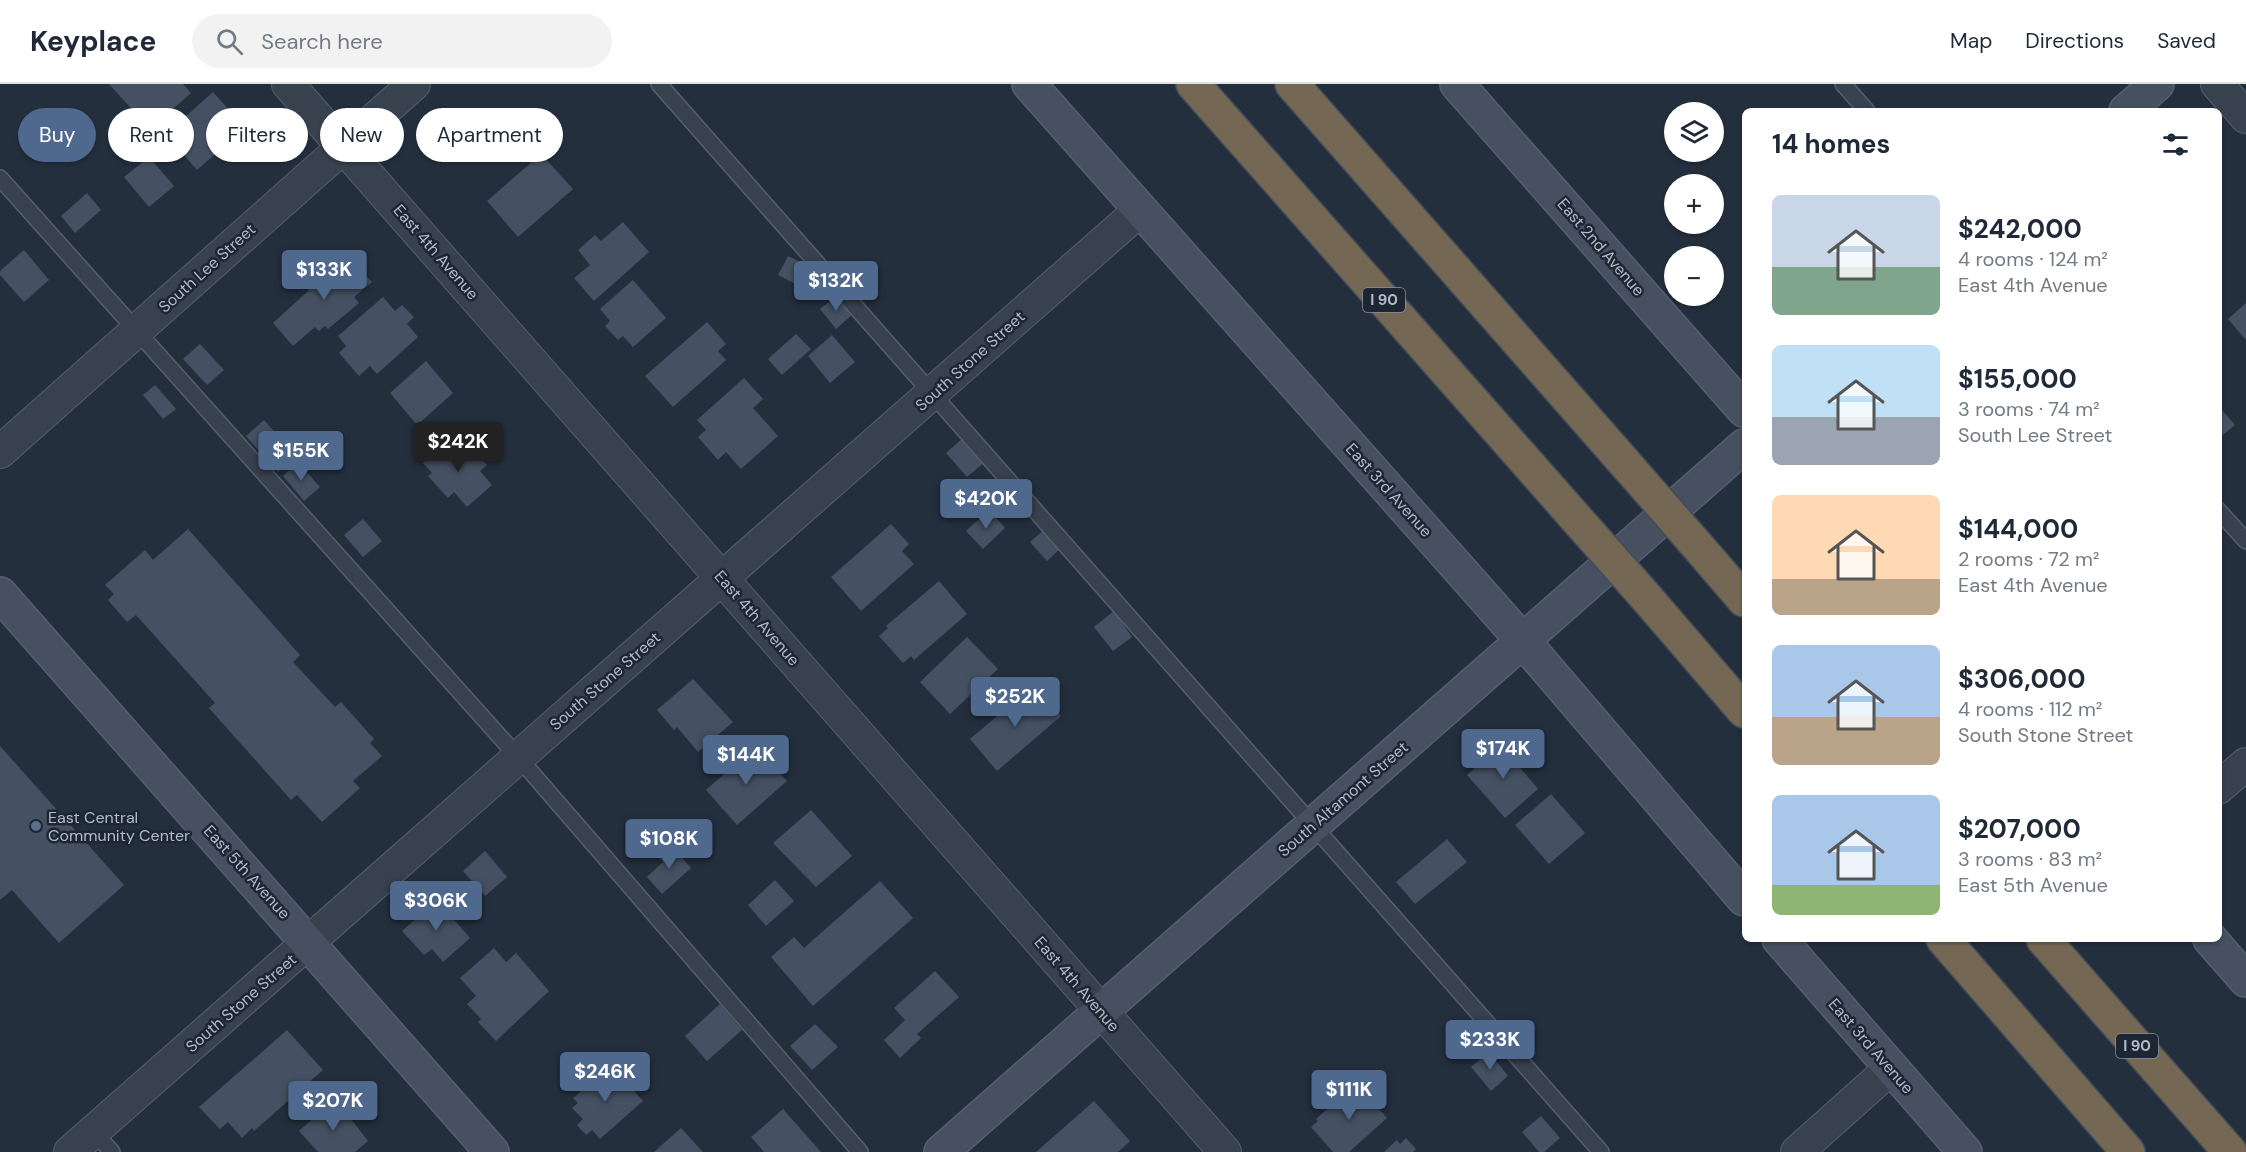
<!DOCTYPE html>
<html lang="en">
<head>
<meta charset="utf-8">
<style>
	:root { --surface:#fff; --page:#f2f2f3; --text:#1f2937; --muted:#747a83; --line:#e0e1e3; --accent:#4f688e }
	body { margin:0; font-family:"DM Sans",sans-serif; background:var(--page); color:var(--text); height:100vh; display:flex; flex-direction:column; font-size:22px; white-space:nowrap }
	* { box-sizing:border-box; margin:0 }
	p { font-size:20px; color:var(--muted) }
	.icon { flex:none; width:33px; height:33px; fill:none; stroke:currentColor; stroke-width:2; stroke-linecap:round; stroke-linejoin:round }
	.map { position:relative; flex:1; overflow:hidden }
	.drawer { position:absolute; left:1742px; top:24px; width:480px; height:834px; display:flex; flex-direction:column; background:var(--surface); border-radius:9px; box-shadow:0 2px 4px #0004 }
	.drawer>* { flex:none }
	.hud { position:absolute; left:18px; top:24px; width:570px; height:54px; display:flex; gap:12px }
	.tools { position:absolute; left:1664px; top:18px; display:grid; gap:12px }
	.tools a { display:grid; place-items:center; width:60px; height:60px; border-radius:50%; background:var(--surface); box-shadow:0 2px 4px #0004; font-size:30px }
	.price { position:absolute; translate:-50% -51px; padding:0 14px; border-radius:6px; background:var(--accent); color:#fff; font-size:20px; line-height:39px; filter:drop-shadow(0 2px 3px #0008) }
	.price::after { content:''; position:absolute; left:50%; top:36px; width:18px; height:14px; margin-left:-9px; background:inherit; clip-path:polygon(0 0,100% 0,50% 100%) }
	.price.on { background:#222; color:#fff }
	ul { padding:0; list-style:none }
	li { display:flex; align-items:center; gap:18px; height:150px; padding:0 30px }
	li span { display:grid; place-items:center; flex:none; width:168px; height:120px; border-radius:9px; color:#555 }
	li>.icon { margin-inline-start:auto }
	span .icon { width:72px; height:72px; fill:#fffc; stroke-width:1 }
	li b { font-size:26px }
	h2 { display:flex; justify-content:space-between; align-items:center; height:72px; padding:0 30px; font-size:26px }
	.pill { padding:0 21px; border-radius:27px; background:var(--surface); box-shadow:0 2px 4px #0004; font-size:21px; line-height:54px }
	.pill.on { background:var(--accent); color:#fff }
	header { display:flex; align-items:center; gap:36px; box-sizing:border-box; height:84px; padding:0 30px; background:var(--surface); border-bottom:2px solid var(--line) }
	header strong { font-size:28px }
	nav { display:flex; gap:33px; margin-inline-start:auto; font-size:21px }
	.search { width:420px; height:54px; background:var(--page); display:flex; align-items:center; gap:15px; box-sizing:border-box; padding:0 21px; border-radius:33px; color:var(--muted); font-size:22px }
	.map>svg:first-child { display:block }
</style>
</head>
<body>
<header>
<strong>Keyplace</strong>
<div class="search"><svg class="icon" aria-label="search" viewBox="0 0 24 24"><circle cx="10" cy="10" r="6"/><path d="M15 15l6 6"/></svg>Search here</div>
<nav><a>Map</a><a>Directions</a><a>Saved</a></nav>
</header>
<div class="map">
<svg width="2246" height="1068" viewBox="0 0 2246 1068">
	<rect width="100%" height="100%" fill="#242f3e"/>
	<!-- building -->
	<path fill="#455162" d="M109,0H183L191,9L150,45Z
		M213,8L245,44L197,86L166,50Z
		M541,70L573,105L518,153L487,117Z
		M149,73L174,102L149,123L124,93Z
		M87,109L101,126L75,149L61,132Z
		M623,138L649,168L594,217L574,194L590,181L578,166L595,151L601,157Z
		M24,166L49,196L24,218L0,191V187Z
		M346,169L372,198L354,213L359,219L328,245L325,242L319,247L315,243L293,262L273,239L309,206L306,204Z
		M788,172L815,185L805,205L778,191Z
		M633,196L666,234L633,263L623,252L618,256L605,242L610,237L600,225Z
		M837,211L853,230L836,245L820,225Z
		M383,213L395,227L402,221L414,233L407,240L418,253L377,290L370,282L359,292L339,269L346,262L338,252Z
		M2246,219V256L2228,235Z
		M707,238L726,260L718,267L726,276L673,323L645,292Z
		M796,250L811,265L782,291L768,275Z
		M832,251L855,278L830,299L808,272Z
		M200,260L224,286L207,301L183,275Z
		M426,277L453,309L417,341L390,309Z
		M744,294L763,315L753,324L778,352L741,385L726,368L718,376L698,353L706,346L697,336Z
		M155,301L176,325L163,335L143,311Z
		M2221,325L2235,341L2218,355V327Z
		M264,336L296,372L278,388L246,352Z
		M964,353L986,377L967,393L946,369Z
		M449,356L461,371L470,363L487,381L480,387L492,401L467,423L454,408L448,414L428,392L432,389L423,379Z
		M298,378L320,403L304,417L283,392Z
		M989,426L1005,444L983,465L966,447Z
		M363,435L382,457L363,473L344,451Z
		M891,440L909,460L902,467L914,480L861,527L831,493Z
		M1046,444L1062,463L1047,477L1030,458Z
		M188,445L300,571L293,578L335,623L341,618L374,655L370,659L382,672L353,697L360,704L322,738L297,711L291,716L209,624L215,619L136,531L127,538L108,516L114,510L105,501L145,466L153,476Z
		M939,497L967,530L914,576L911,572L903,579L879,552L888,544L886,542Z
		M1114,527L1132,553L1113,567L1094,543Z
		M967,553L998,585L950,630L920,598Z
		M693,595L733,638L698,668L677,643L674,646L657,626Z
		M1034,601L1061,632L997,687L970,655Z
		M1506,658L1522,676L1517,680L1538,705L1505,734L1467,691Z
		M0,662L124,801L59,859L12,806L0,816Z
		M756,662L787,697L737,741L706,706Z
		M1551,710L1585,749L1549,780L1515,741Z
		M811,726L852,772L816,803L773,759Z
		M1447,755L1467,778L1415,820L1396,798Z
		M670,760L691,784L662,810L647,793L663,778L657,772Z
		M485,767L507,793L485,812L463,787Z
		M775,796L794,817L766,842L748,821Z
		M880,797L913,834L813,922L771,873L794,853L804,864Z
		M437,816L470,854L443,878L432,865L424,871L402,847Z
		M494,864L506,878L516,869L549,907L496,957L478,938L481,935L467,920L476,912L460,894Z
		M935,887L959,913L917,950L921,954L900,974L884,956L905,936L894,924Z
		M720,920L742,946L707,977L685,952Z
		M815,940L838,963L812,986L790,962Z
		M287,946L323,986L254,1047L252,1044L242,1054L228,1038L220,1045L199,1023Z
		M1489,968L1508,992L1491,1007L1471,983Z
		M611,981L643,1017L600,1055L592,1046L586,1051L577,1041L583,1035L572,1024L578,1019L573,1014Z
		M1356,999L1387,1034L1349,1068H1333L1311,1043L1318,1037L1316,1035Z
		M333,1017L346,1032L348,1031L368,1057L355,1068H318L299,1047Z
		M1094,1017L1130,1057L1118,1068H1036Z
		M783,1025L821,1068H764L751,1053Z
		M1541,1032L1560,1054L1544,1068H1539L1522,1048Z
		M681,1044L703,1068H654Z
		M1406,1054L1416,1065L1413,1068H1384L1397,1056L1400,1060Z"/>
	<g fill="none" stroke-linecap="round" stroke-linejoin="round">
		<defs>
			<path id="lane" d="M659,0L1601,1068
				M1843,0L1867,27
				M0,94L518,673L860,1068
				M2218,426L2246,457
				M93,1047L112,1068"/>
			<path id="street" d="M288,0L1225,1068
				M2217,0L2246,33
				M0,368L414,0
				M2218,704L2246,680
				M70,1068L1140,126
				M1797,1068L1890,985"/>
			<path id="secondary" d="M1029,0L1524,558L1744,815
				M1457,0L1744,326
				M2126,27L2157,0
				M0,510L492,1068
				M1779,855L1965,1068
				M2210,855L2246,896
				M941,1068L1744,362"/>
			<path id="highway" d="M1193,0L1574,432
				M1292,0L1631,386
				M1701,466L1744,516
				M1645,512L1744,627
				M1943,855L2128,1068
				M2043,855L2230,1068"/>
		</defs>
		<!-- lane casing -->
		<use href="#lane" stroke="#565f6c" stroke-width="18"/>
		<!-- street casing -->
		<use href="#street" stroke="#565f6c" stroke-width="34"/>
		<!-- secondary casing -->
		<use href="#secondary" stroke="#565f6c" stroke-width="36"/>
		<!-- highway casing -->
		<use href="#highway" stroke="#434c59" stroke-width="36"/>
		<!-- lane -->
		<use href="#lane" stroke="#38414e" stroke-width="15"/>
		<!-- street -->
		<use href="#street" stroke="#38414e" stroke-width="32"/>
		<!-- secondary -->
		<use href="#secondary" stroke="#465061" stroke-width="33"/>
		<!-- highway -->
		<use href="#highway" stroke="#746855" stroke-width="33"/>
		<defs>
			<path id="highway-bridge" d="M1631,386L1701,466
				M1574,432L1645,512"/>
		</defs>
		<!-- highway-bridge casing -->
		<use href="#highway-bridge" stroke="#434c59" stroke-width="36" stroke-linecap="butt"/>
		<!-- highway-bridge -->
		<use href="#highway-bridge" stroke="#746855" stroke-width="33"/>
	</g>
	<!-- markers -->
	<circle fill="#5c6f8a" stroke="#1d2633" stroke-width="2" cx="36" cy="742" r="6"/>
	<g text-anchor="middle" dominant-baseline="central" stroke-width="5" stroke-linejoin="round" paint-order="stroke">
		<!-- shield labels -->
		<g fill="#1d2633" stroke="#878f9c" stroke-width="1.5">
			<rect x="1363" y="204" width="42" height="24" rx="4.5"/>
			<rect x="2116" y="950" width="42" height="24" rx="4.5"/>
		</g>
		<g font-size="15" font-weight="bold" fill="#b4bcc9">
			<text x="1384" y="216">I 90</text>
			<text x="2137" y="962">I 90</text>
		</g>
		<!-- street labels -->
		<g font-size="16" fill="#b4bcc9" stroke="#1d2633">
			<text transform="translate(1601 163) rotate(49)">East 2nd Avenue</text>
			<text transform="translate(436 168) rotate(49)">East 4th Avenue</text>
			<text transform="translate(207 184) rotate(-42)">South Lee Street</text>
			<text transform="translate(970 277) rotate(-42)">South Stone Street</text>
			<text transform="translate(1389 406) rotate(48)">East 3rd Avenue</text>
			<text transform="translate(757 534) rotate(49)">East 4th Avenue</text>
			<text transform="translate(605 597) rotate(-41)">South Stone Street</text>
			<text transform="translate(1343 715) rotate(-41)">South Altamont Street</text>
			<text transform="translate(247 788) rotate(48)">East 5th Avenue</text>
			<text transform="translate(1077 900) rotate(49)">East 4th Avenue</text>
			<text transform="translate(241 919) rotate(-41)">South Stone Street</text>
			<text transform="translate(1871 962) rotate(49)">East 3rd Avenue</text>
		</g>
		<!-- poi labels -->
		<g font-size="16" fill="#b4bcc9" stroke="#1d2633" text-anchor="start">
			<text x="48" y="733">East Central<tspan x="48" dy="18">Community Center</tspan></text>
		</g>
	</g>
</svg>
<div class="tools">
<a><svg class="icon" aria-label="layers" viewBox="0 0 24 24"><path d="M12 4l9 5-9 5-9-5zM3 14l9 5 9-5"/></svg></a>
<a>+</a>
<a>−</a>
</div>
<b class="price" style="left:324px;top:217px">$133K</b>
<b class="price" style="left:836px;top:228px">$132K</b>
<b class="price on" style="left:458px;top:389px">$242K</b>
<b class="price" style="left:301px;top:398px">$155K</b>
<b class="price" style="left:986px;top:446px">$420K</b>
<b class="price" style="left:1015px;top:644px">$252K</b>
<b class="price" style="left:1503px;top:696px">$174K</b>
<b class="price" style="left:746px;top:702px">$144K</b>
<b class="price" style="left:669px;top:786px">$108K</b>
<b class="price" style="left:436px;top:848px">$306K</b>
<b class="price" style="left:1490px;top:987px">$233K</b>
<b class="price" style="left:605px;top:1019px">$246K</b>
<b class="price" style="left:1349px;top:1037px">$111K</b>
<b class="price" style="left:333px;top:1048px">$207K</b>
<div class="hud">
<a class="pill on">Buy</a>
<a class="pill">Rent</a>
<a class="pill">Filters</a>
<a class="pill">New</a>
<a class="pill">Apartment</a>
</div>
<section class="drawer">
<h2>14 homes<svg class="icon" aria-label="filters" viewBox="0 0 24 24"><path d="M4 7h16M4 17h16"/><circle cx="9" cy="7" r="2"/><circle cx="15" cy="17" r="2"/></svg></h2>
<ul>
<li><span style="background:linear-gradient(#c9d6e8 60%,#7fa58c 0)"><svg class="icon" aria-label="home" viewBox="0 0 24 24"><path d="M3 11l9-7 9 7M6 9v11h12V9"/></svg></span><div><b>$242,000</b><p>4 rooms · 124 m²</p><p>East 4th Avenue</p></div></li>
<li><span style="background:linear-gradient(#bfe0f5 60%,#9aa5b1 0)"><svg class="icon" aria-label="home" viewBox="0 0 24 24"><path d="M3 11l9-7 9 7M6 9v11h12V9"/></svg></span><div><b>$155,000</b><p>3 rooms · 74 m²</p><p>South Lee Street</p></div></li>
<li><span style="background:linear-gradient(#ffd9b3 70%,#b9a48a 0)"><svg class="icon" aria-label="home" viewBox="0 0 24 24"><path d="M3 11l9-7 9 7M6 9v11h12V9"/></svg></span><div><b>$144,000</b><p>2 rooms · 72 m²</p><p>East 4th Avenue</p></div></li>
<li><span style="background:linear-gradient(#a9c7e8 60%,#b9a48a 0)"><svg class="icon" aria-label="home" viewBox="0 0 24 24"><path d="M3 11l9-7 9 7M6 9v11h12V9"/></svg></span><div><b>$306,000</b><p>4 rooms · 112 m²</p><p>South Stone Street</p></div></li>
<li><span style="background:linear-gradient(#a9c7e8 75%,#8fb573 0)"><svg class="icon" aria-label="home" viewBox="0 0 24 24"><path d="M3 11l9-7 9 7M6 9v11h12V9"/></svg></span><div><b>$207,000</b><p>3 rooms · 83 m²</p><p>East 5th Avenue</p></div></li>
</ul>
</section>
</div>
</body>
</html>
